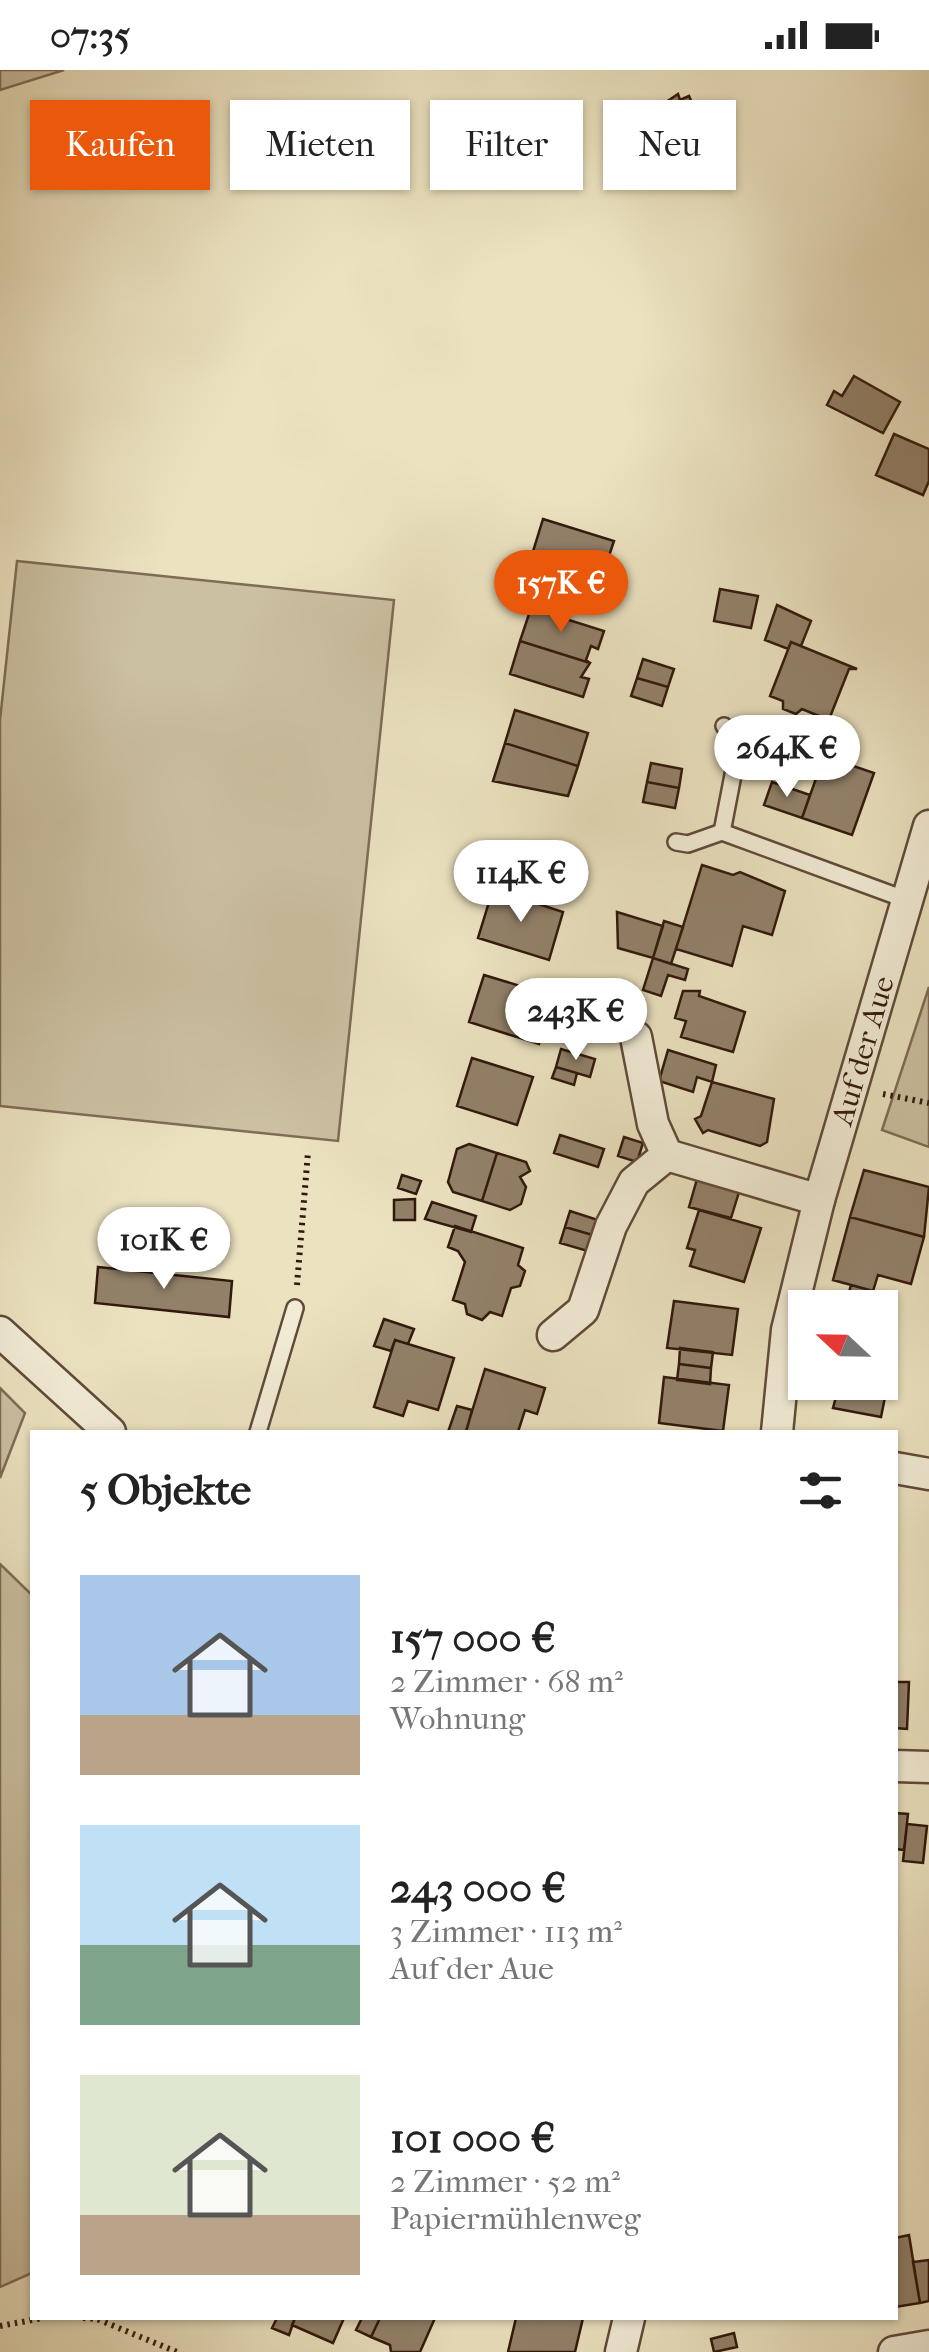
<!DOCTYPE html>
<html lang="de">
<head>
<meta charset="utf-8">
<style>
	:root { --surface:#fff; --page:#f6f6f6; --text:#222; --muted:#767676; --accent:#ea580c }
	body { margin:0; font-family:"IM FELL French Canon",serif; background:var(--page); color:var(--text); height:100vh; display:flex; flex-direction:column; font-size:38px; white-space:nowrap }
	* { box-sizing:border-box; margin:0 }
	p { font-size:32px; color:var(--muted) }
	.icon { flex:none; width:55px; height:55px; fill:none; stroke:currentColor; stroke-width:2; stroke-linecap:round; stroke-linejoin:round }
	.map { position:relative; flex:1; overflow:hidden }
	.sheet { position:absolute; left:30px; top:1360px; width:868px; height:890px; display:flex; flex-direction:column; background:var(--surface); border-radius:0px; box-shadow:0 2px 8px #0004 }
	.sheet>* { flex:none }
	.top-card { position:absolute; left:30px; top:30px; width:870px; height:90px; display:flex; gap:20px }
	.needle { width:65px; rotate:292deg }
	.buttons { position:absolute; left:788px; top:1220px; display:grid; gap:20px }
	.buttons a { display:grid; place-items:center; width:110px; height:110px; border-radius:0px; background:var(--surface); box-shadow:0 2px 8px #0004; font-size:50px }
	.price { position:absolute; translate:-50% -85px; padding:0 22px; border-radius:35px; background:#fff; color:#222; font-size:32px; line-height:65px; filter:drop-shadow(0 2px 5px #0008) }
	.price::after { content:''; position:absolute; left:50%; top:60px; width:30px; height:22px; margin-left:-15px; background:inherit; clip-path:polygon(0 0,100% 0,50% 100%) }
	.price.current { background:var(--accent); color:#fff }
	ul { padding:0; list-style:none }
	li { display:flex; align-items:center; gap:30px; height:250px; padding:0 50px }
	li span { display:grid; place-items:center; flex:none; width:280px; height:200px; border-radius:0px; color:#555 }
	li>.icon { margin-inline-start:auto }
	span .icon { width:120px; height:120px; fill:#fffc; stroke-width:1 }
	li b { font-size:42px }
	h2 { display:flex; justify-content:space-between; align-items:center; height:120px; padding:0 50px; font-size:42px }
	.chip { padding:0 35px; border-radius:0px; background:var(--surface); box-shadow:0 2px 8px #0004; font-size:35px; line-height:90px }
	.chip.current { background:var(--accent); color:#fff }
	.status { display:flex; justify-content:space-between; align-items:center; height:70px; padding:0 50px; background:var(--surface); direction:ltr }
	.status svg { height:28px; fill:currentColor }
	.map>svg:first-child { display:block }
</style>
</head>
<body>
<div class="status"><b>07:35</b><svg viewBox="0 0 49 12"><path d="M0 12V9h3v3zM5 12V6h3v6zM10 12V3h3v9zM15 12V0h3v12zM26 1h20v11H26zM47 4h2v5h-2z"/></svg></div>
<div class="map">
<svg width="929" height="2282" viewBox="0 0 929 2282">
	<rect width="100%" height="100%" fill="#ebe2c0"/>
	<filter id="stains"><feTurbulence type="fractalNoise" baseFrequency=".002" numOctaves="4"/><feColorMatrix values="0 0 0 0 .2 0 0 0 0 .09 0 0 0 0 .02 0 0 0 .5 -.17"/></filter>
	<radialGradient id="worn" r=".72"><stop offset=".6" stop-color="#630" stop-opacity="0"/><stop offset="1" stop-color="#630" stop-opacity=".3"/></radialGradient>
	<!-- green -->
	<path fill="#cbc0a1" stroke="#7e6c56" stroke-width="2.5" d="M0,0H64L0,20Z
		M17,491L394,530L338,1071L0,1036V650Z
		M929,917V1077L882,1060Z
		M0,1318L25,1343L0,1408Z
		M0,1494L32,1525V2203L0,2217Z"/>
	<!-- building -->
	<path fill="#92816a" stroke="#31180c" stroke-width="2.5" d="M678,24L680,30L689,26L710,75L674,91L653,41Z
		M854,306L900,332L883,363L827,335L834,321L842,326Z
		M894,364L929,379V411L923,425L876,405Z
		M543,449L614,471L604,501L598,499L591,521L527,501Z
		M720,519L758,526L751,558L714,551Z
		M777,535L811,551L801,576L791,572L788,579L765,570Z
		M531,538L604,561L598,579L591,576L586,590L590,593L520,571Z
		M520,571L590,593L581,607L589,609L583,627L510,604Z
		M791,572L857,599H849L830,647L836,653L802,639L796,644L783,639V631L770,626Z
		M643,589L674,599L668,617L637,608Z
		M637,608L668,617L662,636L631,626Z
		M515,640L588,663L578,696L505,673Z
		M505,673L578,696L568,726L493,711Z
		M824,686L874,703L852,765L802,748Z
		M651,693L682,699L679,718L647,712Z
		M647,712L679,718L675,738L643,732Z
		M772,712L810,725L802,748L764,735Z
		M702,795L733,805L740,802L785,821L772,865L743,856L732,896L676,879Z
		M493,819L563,842L549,890L478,868Z
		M617,842L663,856L653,888L618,878Z
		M664,851L683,857L671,894L653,888Z
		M653,888L688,899L685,910L668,905L661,926L643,920Z
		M484,905L553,926L539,974L469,952Z
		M683,921H700L699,926L745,942L733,982L681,967L686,951L675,948Z
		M561,979L595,989L590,1007L556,997Z
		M668,980L716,995L712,1012L697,1007L693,1022L659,1011Z
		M472,988L533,1007L517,1055L457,1036Z
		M556,997L577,1003L574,1015L552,1008Z
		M712,1012L774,1029L767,1072L760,1076L708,1060L703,1063L695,1049L701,1046Z
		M560,1065L604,1079L598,1097L554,1083Z
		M624,1067L643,1073L637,1092L618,1086Z
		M469,1074L497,1083L482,1131L453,1122L448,1112L457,1079Z
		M497,1083L526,1092L530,1101L520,1107L526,1117L521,1134L510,1140L482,1131Z
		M864,1100L929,1117L924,1167L850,1147Z
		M402,1105L421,1111L416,1124L398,1118Z
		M697,1109L739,1122L731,1148L689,1137Z
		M415,1129V1150H394V1130Z
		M432,1132L476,1146L471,1162L425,1149Z
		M699,1140L761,1158L744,1212L690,1196L695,1180L687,1178Z
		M570,1141L601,1151L596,1166L565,1157Z
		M850,1147L924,1167L911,1214L878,1205L873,1221L833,1210Z
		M455,1156L523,1178L518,1195L525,1201L520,1216L511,1218L502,1246L490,1242L482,1250L467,1244L465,1234L453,1230L465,1192L458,1181L448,1177Z
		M565,1157L596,1166L591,1182L560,1173Z
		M98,1197L232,1211L229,1247L95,1233Z
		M851,1215L887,1225L882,1243L880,1238L846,1233Z
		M674,1231L738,1239L732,1285L667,1278Z
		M384,1249L414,1259L408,1274L395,1270L391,1281L374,1276Z
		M395,1270L454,1288L438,1340L408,1331L403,1346L374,1337Z
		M680,1278L713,1282L711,1298L679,1294Z
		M679,1294L711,1298L710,1314L677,1310Z
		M485,1299L545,1318L537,1344L525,1340L518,1362L466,1361Z
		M664,1307L729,1315L723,1361L659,1353Z
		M840,1312H880L877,1326L885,1327L881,1347L833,1338Z
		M457,1336L472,1340L466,1362H448Z
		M895,1612H909L907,1659L895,1658Z
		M895,1743L908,1744L904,1780L895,1779Z
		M907,1754L927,1756L923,1793L903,1791Z
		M909,2165L920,2233L895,2237V2168Z
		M929,2190V2231L920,2233L913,2192Z
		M277,2248H295L289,2265L272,2258Z
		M295,2248H344L333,2273L292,2255Z
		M362,2248H380L371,2267L356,2260Z
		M380,2248H435L420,2282H391L390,2275L371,2267Z
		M516,2248H583L575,2282H508Z
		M734,2263L737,2277L714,2282L711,2269Z"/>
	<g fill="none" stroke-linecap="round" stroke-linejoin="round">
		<defs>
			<path id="lane" d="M724,656L739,674L722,762L907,830
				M676,772L688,774L722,762
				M258,1362L295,1238"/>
			<g id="street">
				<path d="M636,967L653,1054L667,1085L819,1130"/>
				<path d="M0,1262L110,1362"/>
				<path d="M553,1265L583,1240L611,1156L634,1112L667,1085"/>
				<path id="s1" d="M777,1362L787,1260L819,1130L929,756"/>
				<path d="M895,1398L929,1404"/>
				<path d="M895,1696L929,1697"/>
				<path d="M621,2282L629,2248"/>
				<path d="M894,2282L929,2276"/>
			</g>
		</defs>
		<!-- lane casing -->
		<use href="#lane" stroke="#604a39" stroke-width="20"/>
		<!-- street casing -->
		<use href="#street" stroke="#604a39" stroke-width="35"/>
		<!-- path -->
		<path stroke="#31180c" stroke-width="6" stroke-dasharray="2.5 5" stroke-linecap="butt" d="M883,1024L929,1033
			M297,1215L308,1082
			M83,2248L97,2249L177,2282
			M0,2256L43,2248"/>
		<!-- lane -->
		<use href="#lane" stroke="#f2ecd6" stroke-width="15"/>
		<!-- street -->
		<use href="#street" stroke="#f2ecd6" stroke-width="30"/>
	</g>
	<g text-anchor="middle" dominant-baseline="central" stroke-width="10" stroke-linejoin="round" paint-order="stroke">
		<!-- street labels -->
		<g font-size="30" fill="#31180c" stroke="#f2ecd6">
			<text stroke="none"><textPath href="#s1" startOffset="392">Auf der Aue</textPath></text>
		</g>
	</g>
	<rect width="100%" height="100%" filter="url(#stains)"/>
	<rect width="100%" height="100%" fill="url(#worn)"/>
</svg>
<div class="buttons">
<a><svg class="needle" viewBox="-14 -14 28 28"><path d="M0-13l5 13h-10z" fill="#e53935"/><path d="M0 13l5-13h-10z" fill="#767676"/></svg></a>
</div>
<b class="price current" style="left:561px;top:565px">157K €</b>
<b class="price" style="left:787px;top:730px">264K €</b>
<b class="price" style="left:521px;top:855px">114K €</b>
<b class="price" style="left:576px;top:993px">243K €</b>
<b class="price" style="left:164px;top:1222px">101K €</b>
<div class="top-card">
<a class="chip current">Kaufen</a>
<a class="chip">Mieten</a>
<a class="chip">Filter</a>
<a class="chip">Neu</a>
</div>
<section class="sheet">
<h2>5 Objekte<svg class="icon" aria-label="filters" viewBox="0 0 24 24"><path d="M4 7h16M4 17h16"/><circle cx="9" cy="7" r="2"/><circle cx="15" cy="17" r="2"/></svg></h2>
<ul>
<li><span style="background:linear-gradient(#a9c7e8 70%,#b9a48a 0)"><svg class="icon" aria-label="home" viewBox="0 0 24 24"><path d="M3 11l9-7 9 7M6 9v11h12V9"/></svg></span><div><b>157 000 €</b><p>2 Zimmer · 68 m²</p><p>Wohnung</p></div></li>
<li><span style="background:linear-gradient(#bfe0f5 60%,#7fa58c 0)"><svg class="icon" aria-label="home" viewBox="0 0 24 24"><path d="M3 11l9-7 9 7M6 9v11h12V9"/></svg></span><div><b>243 000 €</b><p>3 Zimmer · 113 m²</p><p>Auf der Aue</p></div></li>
<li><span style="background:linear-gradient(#dfe7d0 70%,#b9a48a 0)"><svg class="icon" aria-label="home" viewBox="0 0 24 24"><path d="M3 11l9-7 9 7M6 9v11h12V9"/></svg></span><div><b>101 000 €</b><p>2 Zimmer · 52 m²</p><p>Papiermühlenweg</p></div></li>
</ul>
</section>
</div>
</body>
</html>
